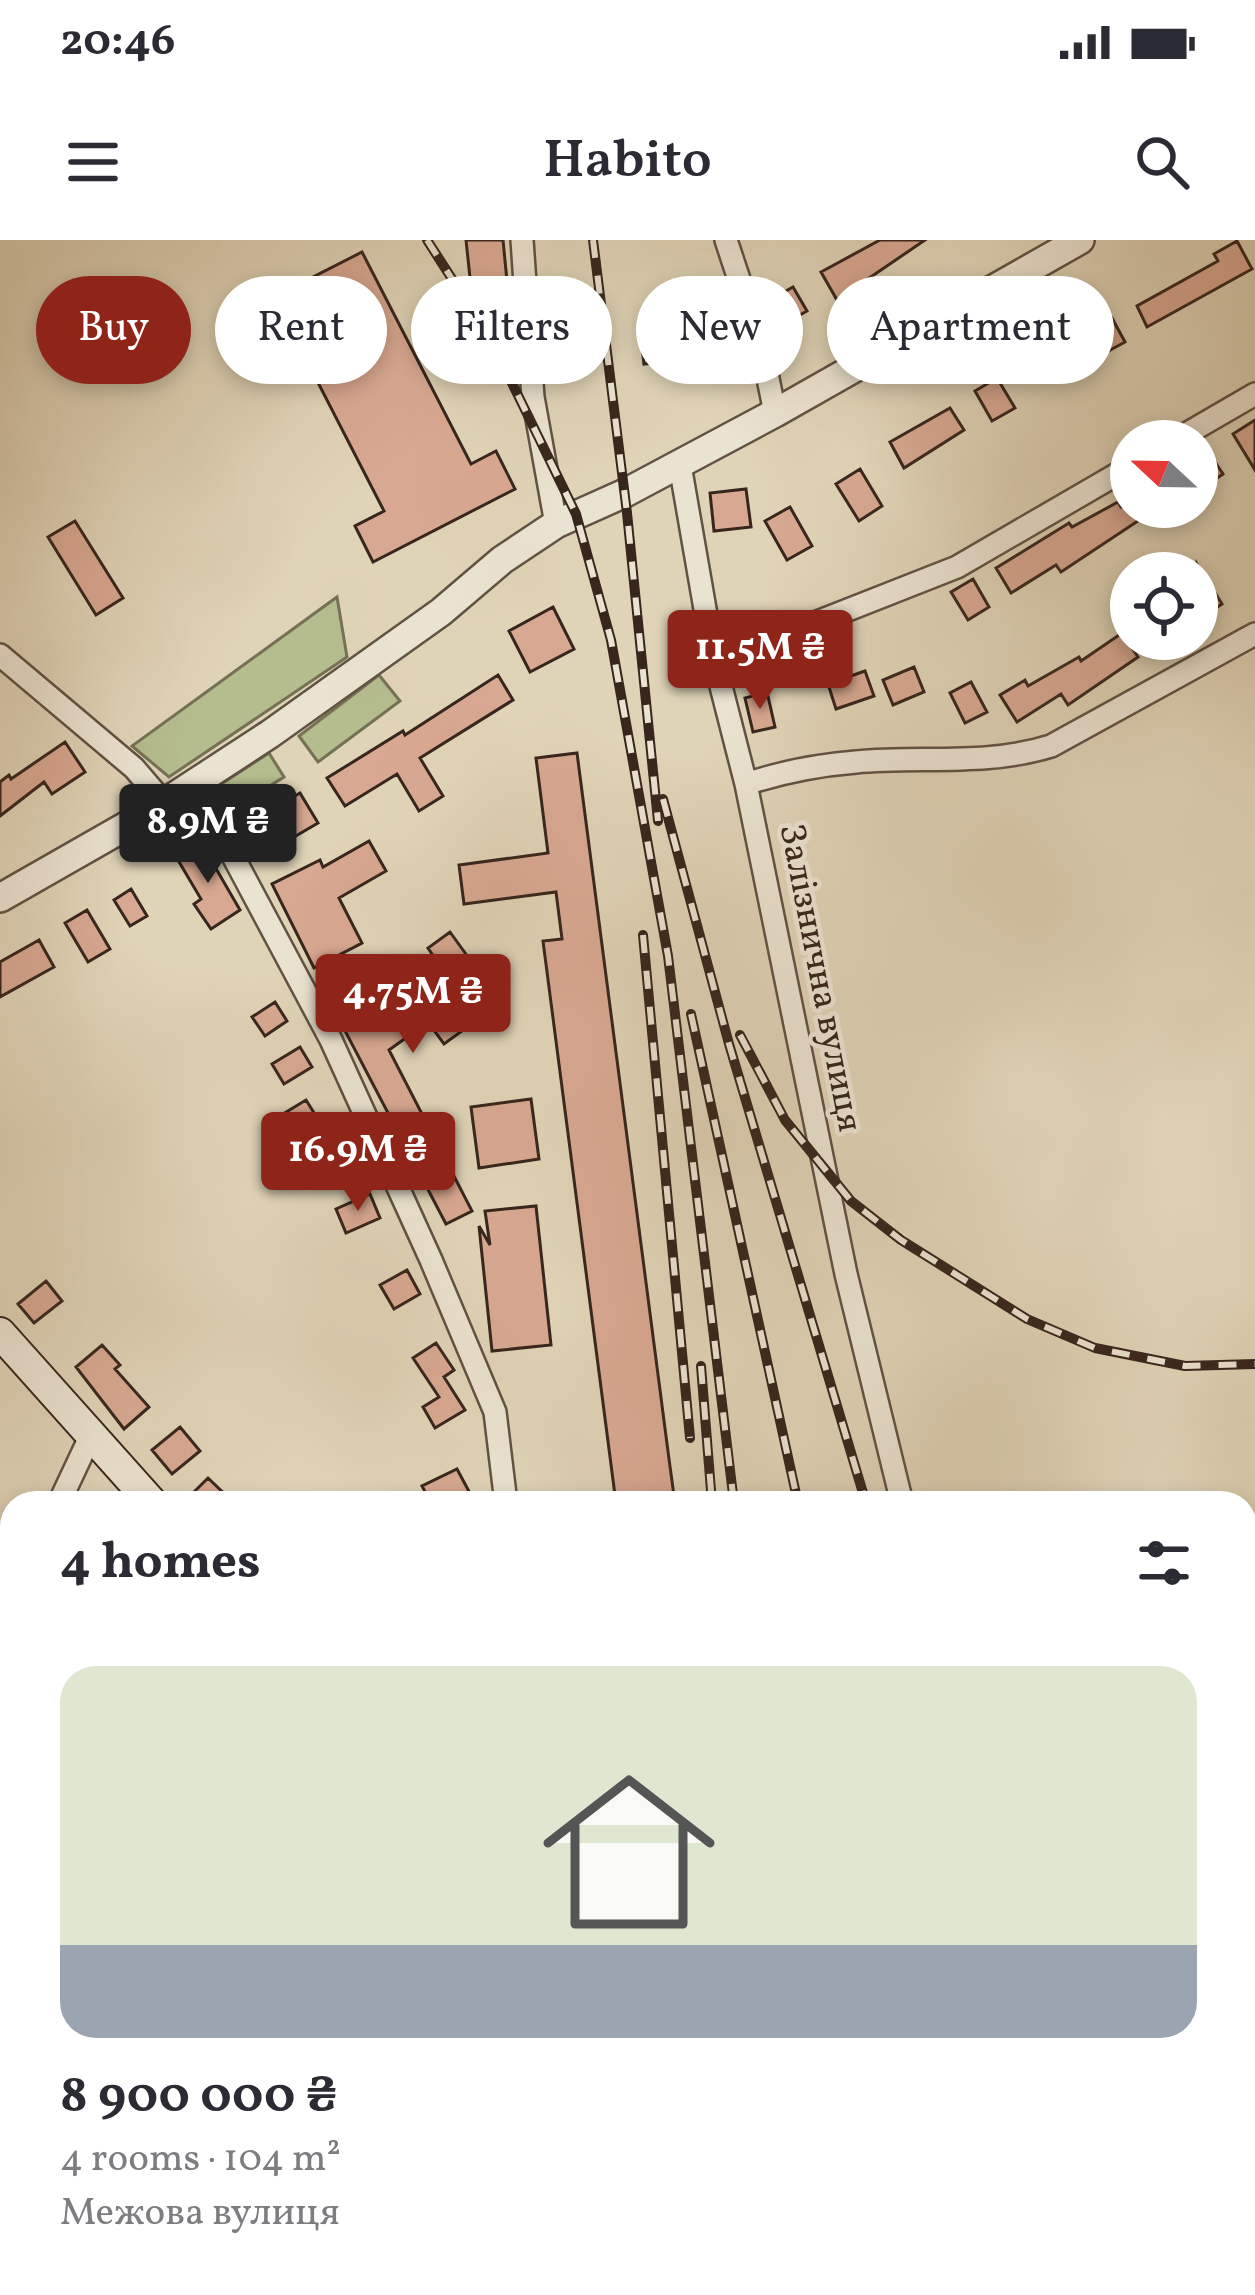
<!DOCTYPE html>
<html lang="en">
<head>
<meta charset="utf-8">
<style>
	:root { --surface:#fff; --page:#f2f2f3; --text:#2b2b33; --muted:#7c7c81; --line:#e1e1e2; --accent:#8f2418 }
	body { margin:0; font-family:Vollkorn,serif; background:var(--page); color:var(--text); height:100vh; display:flex; flex-direction:column; font-size:45px; white-space:nowrap }
	* { box-sizing:border-box; margin:0 }
	p { font-size:39px; color:var(--muted) }
	.icon { flex:none; width:66px; height:66px; fill:none; stroke:currentColor; stroke-width:2; stroke-linecap:round; stroke-linejoin:round }
	.map { position:relative; flex:1; overflow:hidden }
	.panel { position:absolute; left:0px; top:1251px; width:1257px; height:804px; display:flex; flex-direction:column; background:var(--surface); border-radius:36px 36px 0 0; box-shadow:0 6px 18px #0003 }
	.panel>* { flex:none }
	.hud { position:absolute; left:36px; top:36px; width:1185px; height:108px; display:flex; gap:24px }
	.needle { width:78px; rotate:292deg }
	.controls { position:absolute; left:1110px; top:180px; display:grid; gap:24px }
	.controls a { display:grid; place-items:center; width:108px; height:108px; border-radius:50%; background:var(--surface); box-shadow:0 6px 18px #0003; font-size:60px }
	.price { position:absolute; translate:-50% -102px; padding:0 27px; border-radius:12px; background:var(--accent); color:#fff; font-size:39px; line-height:78px; filter:drop-shadow(0 3px 6px #0008) }
	.price::after { content:''; position:absolute; left:50%; top:72px; width:36px; height:27px; margin-left:-18px; background:inherit; clip-path:polygon(0 0,100% 0,50% 100%) }
	.price.on { background:#222; color:#fff }
	ul { padding:0; list-style:none }
	li { display:grid; align-content:center; gap:24px; height:636px; padding:0 60px }
	li+li { border-top:3px solid var(--line) }
	li span { display:grid; place-items:center; height:372px; border-radius:36px; color:#555 }
	li>.icon { margin-inline-start:auto }
	span .icon { width:216px; height:216px; fill:#fffc; stroke-width:1 }
	li b { font-size:51px }
	h2 { display:flex; justify-content:space-between; align-items:center; height:144px; padding:0 60px; font-size:51px }
	.chip { padding:0 42px; border-radius:54px; background:var(--surface); box-shadow:0 6px 18px #0003; font-size:42px; line-height:108px }
	.chip.on { background:var(--accent); color:#fff }
	.status { display:flex; justify-content:space-between; align-items:center; height:84px; padding:0 60px; background:var(--surface); direction:ltr }
	.status svg { height:33px; fill:currentColor }
	header { display:flex; justify-content:space-between; align-items:center; height:156px; padding:0 60px; background:var(--surface); font-size:54px; font-weight:600 }
	.map>svg:first-child { display:block }
</style>
</head>
<body>
<div class="status"><b>20:46</b><svg viewBox="0 0 49 12"><path d="M0 12V9h3v3zM5 12V6h3v6zM10 12V3h3v9zM15 12V0h3v12zM26 1h20v11H26zM47 4h2v5h-2z"/></svg></div>
<header><svg class="icon" aria-label="menu" viewBox="0 0 24 24"><path d="M4 6h16M4 12h16M4 18h16"/></svg>Habito<svg class="icon" aria-label="search" viewBox="0 0 24 24"><circle cx="10" cy="10" r="6"/><path d="M15 15l6 6"/></svg></header>
<div class="map">
<svg width="1255" height="2055" viewBox="0 0 1255 2055">
	<rect width="100%" height="100%" fill="#e0d4b8"/>
	<filter id="stains"><feTurbulence type="fractalNoise" baseFrequency=".00167" numOctaves="4"/><feColorMatrix values="0 0 0 0 .2 0 0 0 0 .09 0 0 0 0 .02 0 0 0 .5 -.17"/></filter>
	<radialGradient id="worn" r=".72"><stop offset=".6" stop-color="#630" stop-opacity="0"/><stop offset="1" stop-color="#630" stop-opacity=".3"/></radialGradient>
	<!-- green -->
	<path fill="#b5bc8d" stroke="#767155" stroke-width="3" d="M337,357L347,417L169,537L132,506Z
		M379,435L400,461L318,522L299,496Z
		M269,513L284,537L230,571L215,548Z
		M587,2043H798L800,2055H588Z"/>
	<!-- building -->
	<path fill="#d9a892" stroke="#37261d" stroke-width="3" d="M466,0H503L509,62L473,66Z
		M880,0H925L837,60L821,32Z
		M1237,1L1252,29L1147,87L1137,66L1218,21L1214,14Z
		M362,12L471,224L496,211L515,249L373,322L355,286L384,271L274,57Z
		M793,47L807,71L782,85L768,61Z
		M665,77L673,121L644,124L639,80Z
		M1112,78L1125,102L1103,114L1090,89Z
		M1068,107L1081,130L1059,142L1046,119Z
		M997,138L1015,168L992,181L975,151Z
		M950,168L964,190L904,228L890,202Z
		M1255,180V230L1233,194Z
		M1202,202L1223,234L1197,251V205Z
		M860,229L882,266L859,281L836,244Z
		M746,249L751,287L714,291L710,253Z
		M1118,262L1121,267H1159L1061,332L1056,325L1011,353L996,328L1069,283L1072,287Z
		M790,267L812,306L787,320L765,281Z
		M75,281L123,358L96,375L48,297Z
		M1197,324L1222,364L1197,380Z
		M973,339L989,367L968,380L951,352Z
		M553,367L574,409L530,432L509,391Z
		M1122,393L1138,417L1068,465L1061,454L1017,482L1000,455L1025,440L1028,446L1079,417L1081,421Z
		M914,427L924,452L893,465L883,440Z
		M865,431L874,456L836,469L828,444Z
		M498,435L513,460L420,518L443,556L419,571L397,534L345,566L327,538L403,491L405,495Z
		M971,442L987,472L965,483L950,453Z
		M767,452L775,487L753,492L745,458Z
		M65,502L85,532L52,554L44,542L0,576V542L9,535L11,539Z
		M577,513L669,1219L675,1263H616L543,701L562,699L556,652L464,664L459,625L548,613L536,518Z
		M300,553L318,583L260,617L242,586Z
		M200,601L240,670L211,689L194,664L201,659L175,615Z
		M369,601L386,631L339,658L362,703L314,728L272,644L320,620L323,627Z
		M131,649L147,676L130,686L114,660Z
		M87,670L110,709L88,722L65,683Z
		M450,692L478,731L450,751L473,783L444,804L428,782L389,810L472,971L446,984L330,762L357,747L368,768L436,720L428,708Z
		M39,700L54,727L0,757V722Z
		M275,762L287,781L265,796L252,777Z
		M300,807L312,827L284,844L272,824Z
		M531,859L539,919L479,928L471,867Z
		M306,860L316,876L293,890L283,874Z
		M346,899L353,915L324,929L316,913Z
		M370,954L380,978L346,993L336,969Z
		M536,966L551,1105L492,1111L479,986L490,1005L485,971Z
		M407,1030L420,1054L394,1069L380,1045Z
		M46,1041L62,1061L34,1083L18,1064Z
		M436,1103L454,1130L444,1137L465,1170L435,1188L423,1167L439,1157L413,1118Z
		M102,1105L120,1125L115,1129L149,1167L124,1189L76,1127Z
		M180,1187L200,1211L172,1234L152,1210Z
		M457,1229L472,1257L459,1263H431L422,1246Z
		M208,1238L234,1263H183Z"/>
	<g fill="none" stroke-linecap="round" stroke-linejoin="round">
		<defs>
			<path id="service" d="M721,2043L732,2055"/>
			<path id="minor" d="M522,0L533,157L556,284
				M726,0L762,109L775,173
				M1174,201L1255,154
				M680,225L713,415L746,544L846,1034L902,1263
				M0,415L134,528L164,563
				M713,415L741,412L957,327L1131,226
				M194,543L331,800L431,1020L495,1172L506,1263
				M746,544C782,532 818,525 856,522C922,516 987,526 1051,506L1255,394
				M59,1263L91,1195
				M0,1388L12,1362
				M1245,1414L1255,1412
				M995,2043L997,2055"/>
			<path id="tertiary" d="M0,658L149,573L270,494L441,372L502,320L556,284L625,253L775,173L1080,0"/>
			<path id="secondary" d="M0,1093L152,1263
				M575,2043V2055"/>
		</defs>
		<!-- service casing -->
		<use href="#service" stroke="#615244" stroke-width="15"/>
		<!-- minor casing -->
		<use href="#minor" stroke="#615244" stroke-width="26"/>
		<!-- tertiary casing -->
		<use href="#tertiary" stroke="#615244" stroke-width="32"/>
		<!-- secondary casing -->
		<use href="#secondary" stroke="#37261d" stroke-width="34"/>
		<!-- service -->
		<use href="#service" stroke="#ebe3d1" stroke-width="10"/>
		<!-- minor -->
		<use href="#minor" stroke="#ebe3d1" stroke-width="21"/>
		<!-- tertiary -->
		<use href="#tertiary" stroke="#ebe3d1" stroke-width="27"/>
		<!-- secondary -->
		<use href="#secondary" stroke="#ebe3d1" stroke-width="30"/>
		<defs>
			<path id="rail" d="M427,0L490,98L576,274L611,400L668,716L734,1263
				M593,0L627,273L658,581
				M663,559L729,804L866,1263
				M643,695L690,1198
				M691,774L798,1263
				M740,795L785,880L851,961L901,1000L1027,1079L1095,1108L1185,1126L1255,1124
				M701,1126L712,1263
				M347,2043L371,2055
				M809,2043L811,2055
				M827,2043L829,2055
				M846,2043L848,2055
				M870,2043L871,2055
				M1230,2043L1239,2055"/>
		</defs>
		<!-- rail casing -->
		<use href="#rail" stroke="#37261d" stroke-width="10"/>
		<!-- rail -->
		<use href="#rail" stroke="#ebe3d1" stroke-width="6" stroke-dasharray="18" stroke-linecap="butt"/>
	</g>
	<g text-anchor="middle" dominant-baseline="central" stroke-width="9" stroke-linejoin="round" paint-order="stroke">
		<!-- street labels -->
		<g font-size="36" fill="#37261d" stroke="#ebe3d1">
			<text transform="translate(819 738) rotate(79)">Залізнична вулиця</text>
		</g>
	</g>
	<rect width="100%" height="100%" filter="url(#stains)"/>
	<rect width="100%" height="100%" fill="url(#worn)"/>
</svg>
<div class="controls">
<a><svg class="needle" viewBox="-14 -14 28 28"><path d="M0-13l5 13h-10z" fill="#e53935"/><path d="M0 13l5-13h-10z" fill="#7c7c81"/></svg></a>
<a><svg class="icon" aria-label="locate" viewBox="0 0 24 24"><circle cx="12" cy="12" r="6"/><path d="M12 2v4M12 18v4M2 12h4M18 12h4"/></svg></a>
</div>
<b class="price" style="left:760px;top:472px">11.5M ₴</b>
<b class="price on" style="left:208px;top:646px">8.9M ₴</b>
<b class="price" style="left:413px;top:816px">4.75M ₴</b>
<b class="price" style="left:358px;top:974px">16.9M ₴</b>
<div class="hud">
<a class="chip on">Buy</a>
<a class="chip">Rent</a>
<a class="chip">Filters</a>
<a class="chip">New</a>
<a class="chip">Apartment</a>
</div>
<section class="panel">
<h2>4 homes<svg class="icon" aria-label="filters" viewBox="0 0 24 24"><path d="M4 7h16M4 17h16"/><circle cx="9" cy="7" r="2"/><circle cx="15" cy="17" r="2"/></svg></h2>
<ul>
<li><span style="background:linear-gradient(#dfe7d0 75%,#9aa5b1 0)"><svg class="icon" aria-label="home" viewBox="0 0 24 24"><path d="M3 11l9-7 9 7M6 9v11h12V9"/></svg></span><div><b>8 900 000 ₴</b><p>4 rooms · 104 m²</p><p>Межова вулиця</p></div></li>
</ul>
</section>
</div>
</body>
</html>
